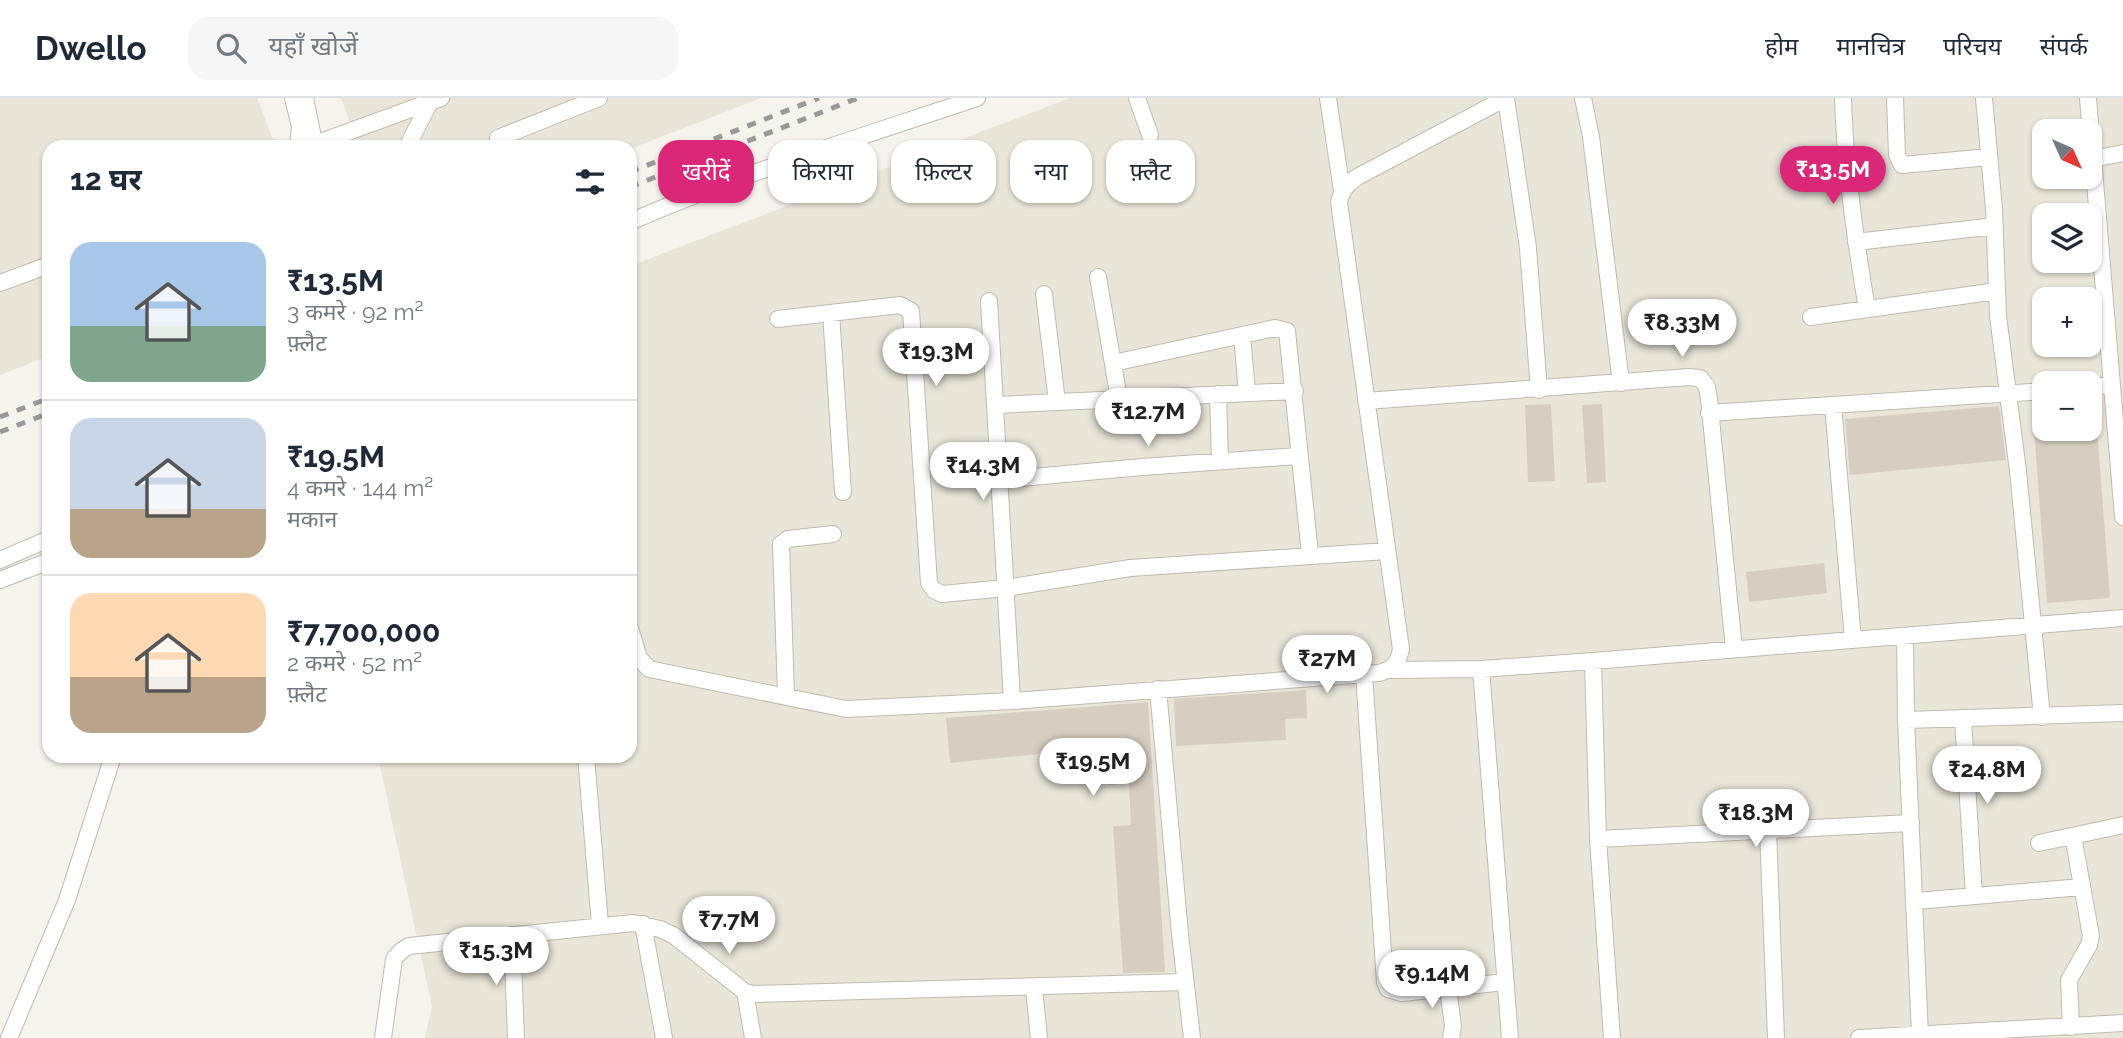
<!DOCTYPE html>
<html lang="hi">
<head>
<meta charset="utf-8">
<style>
	:root { --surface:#fff; --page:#f6f6f7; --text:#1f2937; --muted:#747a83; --line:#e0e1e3; --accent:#db2777 }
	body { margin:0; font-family:Raleway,"Noto Sans Devanagari",sans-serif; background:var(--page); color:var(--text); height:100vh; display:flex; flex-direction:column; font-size:26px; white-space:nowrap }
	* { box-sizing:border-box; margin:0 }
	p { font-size:23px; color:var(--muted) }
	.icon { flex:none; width:38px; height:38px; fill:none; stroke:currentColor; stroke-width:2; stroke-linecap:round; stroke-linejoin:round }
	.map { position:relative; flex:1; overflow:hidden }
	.side { position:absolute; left:42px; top:42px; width:595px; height:623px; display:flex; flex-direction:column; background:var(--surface); border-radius:21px; box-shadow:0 2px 5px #0004 }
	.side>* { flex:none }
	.banner { position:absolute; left:658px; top:42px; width:665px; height:63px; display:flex; gap:14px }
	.needle { width:46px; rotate:135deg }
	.buttons { position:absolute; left:2032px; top:21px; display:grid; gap:14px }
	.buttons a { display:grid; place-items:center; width:70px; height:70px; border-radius:14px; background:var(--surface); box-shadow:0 2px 5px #0004; font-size:35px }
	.price { position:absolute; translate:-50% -60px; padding:0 16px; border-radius:24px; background:#fff; color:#222; font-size:23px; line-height:46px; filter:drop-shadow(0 2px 4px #0008) }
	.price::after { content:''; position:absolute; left:50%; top:42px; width:21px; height:16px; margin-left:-10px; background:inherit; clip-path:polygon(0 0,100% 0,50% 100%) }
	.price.selected { background:var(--accent); color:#fff }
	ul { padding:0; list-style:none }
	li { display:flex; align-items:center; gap:21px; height:175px; padding:0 28px }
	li+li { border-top:2px solid var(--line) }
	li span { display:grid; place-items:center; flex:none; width:196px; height:140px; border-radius:21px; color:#555 }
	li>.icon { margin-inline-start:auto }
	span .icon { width:84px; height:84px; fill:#fffc; stroke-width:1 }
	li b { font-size:30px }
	h2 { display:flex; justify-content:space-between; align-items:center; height:84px; padding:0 28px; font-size:30px }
	.tag { padding:0 24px; border-radius:21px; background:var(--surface); box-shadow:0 2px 5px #0004; font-size:24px; line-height:63px }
	.tag.selected { background:var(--accent); color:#fff }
	header { display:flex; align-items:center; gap:42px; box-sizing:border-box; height:98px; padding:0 35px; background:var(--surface); border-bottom:2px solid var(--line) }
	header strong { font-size:33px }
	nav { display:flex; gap:38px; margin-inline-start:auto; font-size:24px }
	.search { width:490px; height:63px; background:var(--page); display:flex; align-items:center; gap:18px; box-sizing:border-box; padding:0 24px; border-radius:21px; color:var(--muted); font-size:26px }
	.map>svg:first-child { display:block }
</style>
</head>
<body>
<header>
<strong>Dwello</strong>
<div class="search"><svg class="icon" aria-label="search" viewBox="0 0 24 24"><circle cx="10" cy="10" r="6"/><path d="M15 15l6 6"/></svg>यहाँ खोजें</div>
<nav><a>होम</a><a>मानचित्र</a><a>परिचय</a><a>संपर्क</a></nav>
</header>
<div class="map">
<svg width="2123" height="940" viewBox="0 0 2123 940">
	<rect width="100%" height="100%" fill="#f5f3eb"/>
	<!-- residential -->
	<path fill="#e9e5d9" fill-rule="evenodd" d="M0,0H257L276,49H49V258L0,277Z
		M341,0H761L630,51V49H359Z
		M1070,0H2123V940H425L432,909L378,658H630V168ZM2044,33H2090V79H2044ZM2044,117H2090V163H2044ZM2044,201H2090V247H2044ZM2044,285H2090V331H2044Z"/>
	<!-- building -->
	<path fill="#d6cfc1" d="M1551,306L1555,383L1528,384L1525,307Z
		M1602,306L1606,384L1587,385L1582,307Z
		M1999,308L2006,362L1850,377L1845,321Z
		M2034,331H2097L2110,500L2047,505Z
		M1824,465L1827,495L1749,504L1746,474Z
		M1306,592L1307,620L1285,621L1286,642L1176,648L1174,601Z
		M1148,604L1165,874L1123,875L1113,728L1131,727L1129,685L1108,687L1106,649L950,665L946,620Z"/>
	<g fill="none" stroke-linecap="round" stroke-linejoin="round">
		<defs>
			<path id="minor" d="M293,0L300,28L298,49
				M305,0L315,49
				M1137,0L1150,37
				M1328,0L1342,93
				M1506,0L1528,150L1539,292
				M1583,0L1591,39L1621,285
				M1843,0C1845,71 1855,141 1867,211
				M1895,0L1897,57L1902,67L1989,59
				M1984,0L1994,111L1998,218L2018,373L2042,619
				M2088,0L2123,419
				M498,40L599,0
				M315,46L441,0
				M407,49L430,4
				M2093,61L2123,55
				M630,124C742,75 861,39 977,0
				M1856,144L1995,128
				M1098,179L1119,301
				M0,185L49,167
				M1044,196L1057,304
				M989,203L1012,603
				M831,215L843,394
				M1811,219L1997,193
				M778,221L900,207L911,213L929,485L934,492L942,496L1006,490L1130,470L1387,453
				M1242,237L1247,295
				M1113,265L1275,230L1287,233L1310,457
				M2090,289L2111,287
				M1218,296L1220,363
				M1366,303L1689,279L1700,280L1707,289L1709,301L1734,551
				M996,307L1295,293
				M1833,307L1853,542
				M1709,315L2044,293
				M1000,382L1142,369L1298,358
				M0,462L49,441
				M0,482L49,463
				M630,530L639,560L649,571L846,611L1012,603L1379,575C1393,571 1398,566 1401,551L1339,104C1342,91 1348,85 1359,78L1506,0
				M1905,538L1906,622L1920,937
				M1593,563L1598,741L1612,940
				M1481,571L1510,940
				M1390,572L1481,571L1593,563L2123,520
				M1364,576L1385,884L1388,891L1402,895L1505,884
				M1158,591L1180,836L1192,940
				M786,597L781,446L788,441L833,436
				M1963,620L1974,798
				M1906,622L2123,615
				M586,658L600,827
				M1768,732L1776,940
				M1598,741L1911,725
				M2039,745L2123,727
				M1916,803L2082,789
				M643,826L664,940
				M512,837L516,940
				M1034,890L1039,940
				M1448,890L1453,928L1451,940
				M745,894L753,940
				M2071,929L2069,882L2089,847L2091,838L2073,738
				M9,940L67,802L113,658
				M383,940L394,861L401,853L409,848L633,825L660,831L673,837L745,894L755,896L1185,884
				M1859,940L2123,925"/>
		</defs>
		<!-- minor casing -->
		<use href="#minor" stroke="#c0bbae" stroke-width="18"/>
		<!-- minor -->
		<use href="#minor" stroke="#fff" stroke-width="16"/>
		<!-- rail -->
		<path stroke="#999" stroke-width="5" stroke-dasharray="9 9" stroke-linecap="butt" d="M630,74L819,0
			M630,89L858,0
			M0,319L49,300
			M0,334L49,315"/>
	</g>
</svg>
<div class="buttons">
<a><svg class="needle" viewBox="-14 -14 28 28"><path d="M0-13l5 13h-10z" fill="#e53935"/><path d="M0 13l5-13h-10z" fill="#747a83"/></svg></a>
<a><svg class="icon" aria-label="layers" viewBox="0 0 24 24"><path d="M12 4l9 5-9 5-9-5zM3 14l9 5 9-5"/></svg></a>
<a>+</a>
<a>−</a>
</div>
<b class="price selected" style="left:1833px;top:108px">₹13.5M</b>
<b class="price" style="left:1682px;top:261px">₹8.33M</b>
<b class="price" style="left:936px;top:290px">₹19.3M</b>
<b class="price" style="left:1148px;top:350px">₹12.7M</b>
<b class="price" style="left:983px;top:404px">₹14.3M</b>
<b class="price" style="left:1327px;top:597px">₹27M</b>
<b class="price" style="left:1093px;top:700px">₹19.5M</b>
<b class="price" style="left:1987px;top:708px">₹24.8M</b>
<b class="price" style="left:1756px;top:751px">₹18.3M</b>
<b class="price" style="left:729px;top:858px">₹7.7M</b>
<b class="price" style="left:496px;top:889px">₹15.3M</b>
<b class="price" style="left:1432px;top:912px">₹9.14M</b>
<div class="banner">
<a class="tag selected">खरीदें</a>
<a class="tag">किराया</a>
<a class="tag">फ़िल्टर</a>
<a class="tag">नया</a>
<a class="tag">फ़्लैट</a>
</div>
<section class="side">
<h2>12 घर<svg class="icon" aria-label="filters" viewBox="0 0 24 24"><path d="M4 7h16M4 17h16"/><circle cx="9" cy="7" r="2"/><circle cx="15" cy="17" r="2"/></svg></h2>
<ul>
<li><span style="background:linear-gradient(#a9c7e8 60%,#7fa58c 0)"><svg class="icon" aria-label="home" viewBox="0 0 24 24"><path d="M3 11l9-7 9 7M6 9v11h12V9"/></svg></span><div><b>₹13.5M</b><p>3 कमरे · 92 m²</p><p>फ़्लैट</p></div></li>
<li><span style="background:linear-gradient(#c9d6e8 65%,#b9a48a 0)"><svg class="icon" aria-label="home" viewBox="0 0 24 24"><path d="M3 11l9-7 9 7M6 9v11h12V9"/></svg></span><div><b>₹19.5M</b><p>4 कमरे · 144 m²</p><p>मकान</p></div></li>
<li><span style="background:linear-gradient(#ffd9b3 60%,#b9a48a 0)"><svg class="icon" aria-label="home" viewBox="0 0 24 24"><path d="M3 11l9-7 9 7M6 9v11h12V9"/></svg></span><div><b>₹7,700,000</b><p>2 कमरे · 52 m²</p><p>फ़्लैट</p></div></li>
</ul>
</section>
</div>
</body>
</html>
